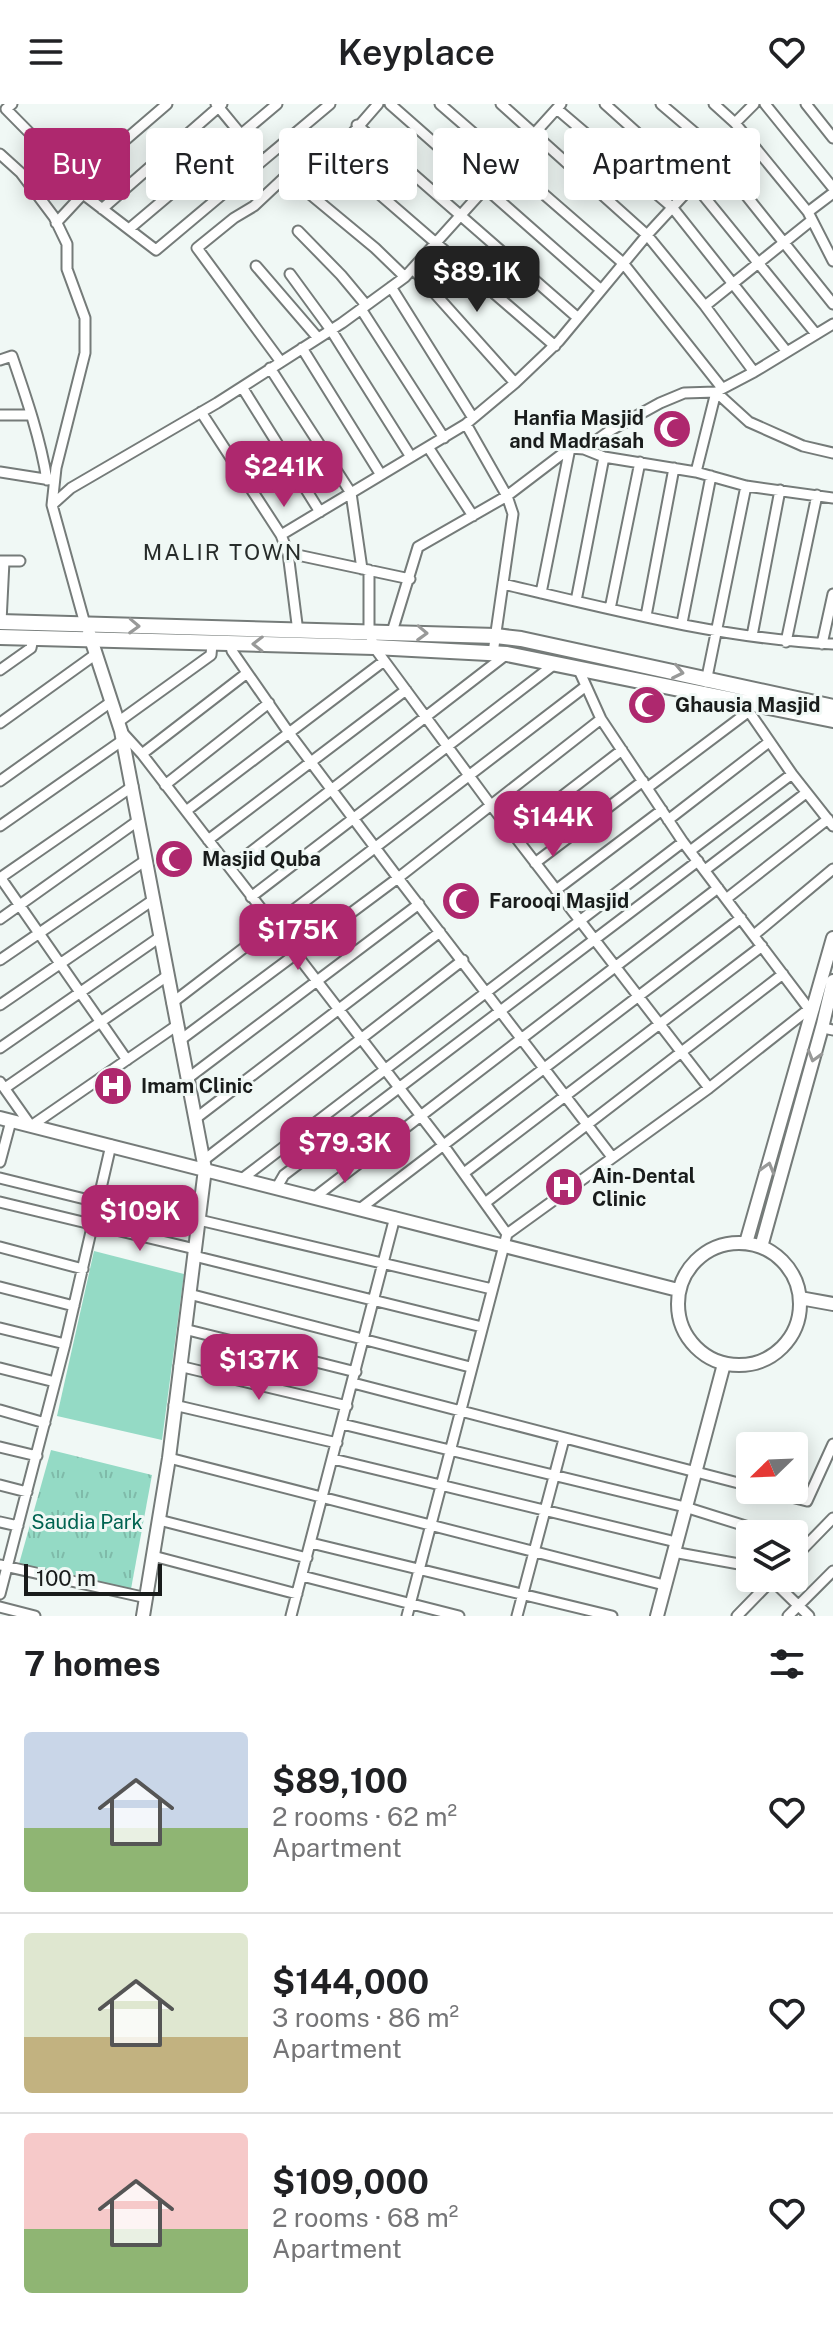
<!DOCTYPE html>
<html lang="en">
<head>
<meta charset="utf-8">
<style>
	:root { --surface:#fff; --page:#f6f6f6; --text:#202124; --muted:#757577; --line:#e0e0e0; --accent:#ae286e }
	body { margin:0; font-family:"Public Sans",sans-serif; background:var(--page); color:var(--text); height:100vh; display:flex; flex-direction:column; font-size:30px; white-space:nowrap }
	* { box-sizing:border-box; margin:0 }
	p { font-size:26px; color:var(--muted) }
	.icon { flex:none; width:44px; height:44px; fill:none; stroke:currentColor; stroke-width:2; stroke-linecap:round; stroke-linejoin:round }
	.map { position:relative; height:1512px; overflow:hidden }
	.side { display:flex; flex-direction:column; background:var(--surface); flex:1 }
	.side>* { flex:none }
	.guide { position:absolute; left:24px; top:24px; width:786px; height:72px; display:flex; gap:16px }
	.needle { width:52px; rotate:247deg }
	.buttons { position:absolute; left:736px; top:1328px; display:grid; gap:16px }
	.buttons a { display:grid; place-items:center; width:72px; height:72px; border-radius:8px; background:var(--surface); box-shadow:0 4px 20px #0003; font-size:40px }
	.scale { position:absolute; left:24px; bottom:20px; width:138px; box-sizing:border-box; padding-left:8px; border:4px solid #191c1b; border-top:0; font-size:22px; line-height:28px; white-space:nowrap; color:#191c1b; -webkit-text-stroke:6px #f0f8f5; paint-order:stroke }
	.price { position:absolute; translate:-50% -68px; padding:0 18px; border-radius:16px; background:var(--accent); color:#fff; font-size:26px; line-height:52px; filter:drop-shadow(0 2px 4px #0008) }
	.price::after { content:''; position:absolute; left:50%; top:48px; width:24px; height:18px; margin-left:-12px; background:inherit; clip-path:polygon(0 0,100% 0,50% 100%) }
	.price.on { background:#222; color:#fff }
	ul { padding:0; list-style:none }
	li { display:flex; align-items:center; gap:24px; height:200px; padding:0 24px }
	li+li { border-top:2px solid var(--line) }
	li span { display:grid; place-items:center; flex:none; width:224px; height:160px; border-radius:8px; color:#555 }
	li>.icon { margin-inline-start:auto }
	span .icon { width:96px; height:96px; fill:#fffc; stroke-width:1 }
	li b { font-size:34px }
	h2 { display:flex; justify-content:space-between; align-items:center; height:96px; padding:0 24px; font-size:34px }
	.pill { padding:0 28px; border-radius:8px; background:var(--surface); box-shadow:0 4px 20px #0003; font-size:28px; line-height:72px }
	.pill.on { background:var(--accent); color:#fff }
	header { display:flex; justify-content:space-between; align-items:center; height:104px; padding:0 24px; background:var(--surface); font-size:36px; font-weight:600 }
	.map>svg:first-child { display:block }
</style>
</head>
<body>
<header><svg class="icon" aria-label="menu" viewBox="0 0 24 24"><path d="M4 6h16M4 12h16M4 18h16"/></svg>Keyplace<svg class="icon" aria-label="heart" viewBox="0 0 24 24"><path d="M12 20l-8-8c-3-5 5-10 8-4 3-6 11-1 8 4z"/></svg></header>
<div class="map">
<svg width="833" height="1512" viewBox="0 0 833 1512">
	<defs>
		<pattern id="park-tufts" width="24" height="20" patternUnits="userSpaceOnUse" patternTransform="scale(2)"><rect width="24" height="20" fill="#94dac5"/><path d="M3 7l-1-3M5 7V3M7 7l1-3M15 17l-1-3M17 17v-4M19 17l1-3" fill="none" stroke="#7fbaa9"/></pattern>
	</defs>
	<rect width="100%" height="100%" fill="#f0f8f5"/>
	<!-- grass -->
	<path fill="#94dac5" d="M94,1147L184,1170L162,1336L57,1312Z"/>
	<!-- park -->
	<path fill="url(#park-tufts)" d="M51,1346L152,1371L131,1485L19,1460Z"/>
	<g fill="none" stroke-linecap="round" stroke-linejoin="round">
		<defs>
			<path id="minor" d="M12,0L6,5L75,75L83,90L156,146L330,0
				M216,0L262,56
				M390,0L601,186
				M440,0L623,159L722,284
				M501,0L647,131L705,202L754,268
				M605,0L694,80L816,230
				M661,0L721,51
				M714,0L735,19L754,0
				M765,0L833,84
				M806,0L833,34
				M557,5L672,103L787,248
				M735,19L808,108L833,157
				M357,21L578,214
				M0,50L21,69L54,113L67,140V165L85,214V249L56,364L52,401L85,520
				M333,50L555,242
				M717,55L833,200
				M305,84L378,0
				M102,105L222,0
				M808,108L833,89
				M56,119L83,90L95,62L167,0
				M129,125L277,0
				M298,127L341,171L366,201
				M256,162L318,234
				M413,165L515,279
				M290,170L331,226L411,353
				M391,183L473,314
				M705,202L812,116
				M361,205L444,334
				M302,244L381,371
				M0,256L12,252C26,293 40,333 47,376
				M281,258L197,144L234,114L254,102L287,71L375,144L405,173
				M270,264L351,389L362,465
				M242,283L320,408
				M201,308L281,431L288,449L298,528
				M0,311H29
				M466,320L507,392L513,410L493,549
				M428,343L473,412
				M584,345L604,353L696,368L746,382L833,394
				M0,368L51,376
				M696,368L716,288L749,318L803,342L833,349
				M52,401L71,384L217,299L342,219L405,173L561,0
				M281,431L466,320L515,279L559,237L647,131L742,28
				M288,449L410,475
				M0,457H20
				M369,466V527L374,543L490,700L709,984
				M503,480C609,505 724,535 833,540
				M541,489L570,344
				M576,497L604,353
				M610,505L640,358
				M646,512L674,364
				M1,518L4,457
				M682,519L711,372
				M392,528L418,443L507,392L570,344L584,345L611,326L660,299L684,289L716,288L754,268L833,220
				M752,532L780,386
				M786,538L817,391
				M230,539L232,547L289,629L398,774L612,1053
				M822,540L833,490
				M578,564L601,615L683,738L809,905
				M0,566L31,544L33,534
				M706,578L746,382
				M741,596L792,670L833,722
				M118,618L211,551L212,540
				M0,619L96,550
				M121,627L142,650L444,1042L507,1130L407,1512
				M142,650L247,569
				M0,677L111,598
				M165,681L269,599
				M647,684L748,608
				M186,707L384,557
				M668,716L769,638
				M0,722L123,636
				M513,730L622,646
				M208,736L406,586
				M690,747L792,670
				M535,759L643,677
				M230,764L507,550
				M705,766L806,689
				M0,773L127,956
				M0,774L133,682
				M556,786L662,706
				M251,793L556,559
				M726,795L828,715
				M0,815L139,716
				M754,831L833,765
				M0,856L146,756
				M172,899L586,582
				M0,901L153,796
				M828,925L833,926
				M179,937L398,774L601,615
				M0,944L160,833
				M187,975L419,800
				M0,978L31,1022L176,922
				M5,984L167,872
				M195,1015L440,828
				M204,1056L463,856
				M0,1058L11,1017
				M464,1069L762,842
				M0,1074L97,1098
				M243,1074L683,738
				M277,1083L284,1071L698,757
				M99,1089L199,1116L492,1185
				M315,1093L718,784
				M0,1098L195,1145
				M485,1099L783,870
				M361,1104L741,814
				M507,1130L709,984L809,905H814
				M0,1143L83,1165
				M194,1152L482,1223
				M0,1183L74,1202
				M189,1190L470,1263
				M0,1224L65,1240
				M184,1225L356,1268
				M179,1262L347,1302
				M0,1264L55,1278
				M353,1279L750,1382
				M174,1301L337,1339
				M0,1306L45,1319
				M342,1320L685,1403L771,1430
				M0,1343L37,1352
				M169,1354L664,1481
				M333,1355L676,1438
				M0,1381L27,1388
				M764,1386L807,1397L833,1340
				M159,1416L307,1454
				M0,1418L18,1422
				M311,1439L612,1512
				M673,1448L750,1462
				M153,1452L297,1490
				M794,1454L833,1414
				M0,1461L147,1494
				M302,1472L459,1512
				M770,1474L809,1512
				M0,1490L65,1240L111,1041
				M0,1503L35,1512
				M291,1512L395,1113
				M517,1512L564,1335
				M737,1512L774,1474
				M788,1512L833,1467"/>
			<path id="tertiary" d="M89,529L121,627L205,1065L169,1354L143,1512
				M0,1014L678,1186
				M678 1200a61 61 0 1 1 122 0a61 61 0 1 1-122 0Z
				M746,1139L833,834
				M761,1143L823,920L833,877
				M800,1194L833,1200
				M657,1512L724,1260"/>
			<path id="secondary" d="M0,518L496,532L521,535L833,603
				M0,533L374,543L507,550L833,616"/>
		</defs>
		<!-- minor casing -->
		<use href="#minor" stroke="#757b79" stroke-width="13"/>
		<!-- tertiary casing -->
		<use href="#tertiary" stroke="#757b79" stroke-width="16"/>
		<!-- secondary casing -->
		<use href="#secondary" stroke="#757b79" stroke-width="18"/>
		<!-- minor -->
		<use href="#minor" stroke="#fff" stroke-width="9"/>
		<!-- tertiary -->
		<use href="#tertiary" stroke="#fff" stroke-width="12"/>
		<!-- secondary -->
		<use href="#secondary" stroke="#fff" stroke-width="14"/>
	</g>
	<!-- one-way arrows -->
	<defs><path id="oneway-chevron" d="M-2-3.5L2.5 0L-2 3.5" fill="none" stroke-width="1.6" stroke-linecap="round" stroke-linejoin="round" transform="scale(2)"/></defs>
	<g stroke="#989998">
		<use href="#oneway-chevron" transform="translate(134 522) rotate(2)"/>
		<use href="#oneway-chevron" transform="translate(422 529) rotate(2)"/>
		<use href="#oneway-chevron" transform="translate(258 540) rotate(-179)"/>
		<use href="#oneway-chevron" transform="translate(678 568) rotate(12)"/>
		<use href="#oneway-chevron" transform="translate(814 952) rotate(106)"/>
		<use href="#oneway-chevron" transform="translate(768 1064) rotate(-74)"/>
	</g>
	<!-- icons -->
	<defs>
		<symbol id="mosque-disc" viewBox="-11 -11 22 22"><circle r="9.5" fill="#ae286e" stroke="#f0f8f5"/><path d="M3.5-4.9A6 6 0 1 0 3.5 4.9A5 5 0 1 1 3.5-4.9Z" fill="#fff"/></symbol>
		<symbol id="hospital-disc" viewBox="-11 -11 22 22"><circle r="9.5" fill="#ae286e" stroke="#f0f8f5"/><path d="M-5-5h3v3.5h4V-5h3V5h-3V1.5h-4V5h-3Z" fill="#fff"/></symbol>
	</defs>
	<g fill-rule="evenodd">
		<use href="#mosque-disc" x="650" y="303" width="44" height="44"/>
		<use href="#mosque-disc" x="625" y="579" width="44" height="44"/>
		<use href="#mosque-disc" x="152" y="733" width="44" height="44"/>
		<use href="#mosque-disc" x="439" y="775" width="44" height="44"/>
		<use href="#hospital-disc" x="91" y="960" width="44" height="44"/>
		<use href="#hospital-disc" x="542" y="1061" width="44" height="44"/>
	</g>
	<g text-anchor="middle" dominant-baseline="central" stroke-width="6" stroke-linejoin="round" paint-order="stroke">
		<!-- poi labels -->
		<g font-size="20" font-weight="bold" fill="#191c1b" stroke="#f0f8f5" text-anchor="start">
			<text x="644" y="314" text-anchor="end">Hanfia Masjid<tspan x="644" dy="23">and Madrasah</tspan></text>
			<text x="675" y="601">Ghausia Masjid</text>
			<text x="202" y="755">Masjid Quba</text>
			<text x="489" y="797">Farooqi Masjid</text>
			<text x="141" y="982">Imam Clinic</text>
			<text x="592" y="1072">Ain-Dental<tspan x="592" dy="23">Clinic</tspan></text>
		</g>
		<!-- park labels -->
		<g font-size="20" fill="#006351" stroke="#f0f8f5">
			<text x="87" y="1418">Saudia Park</text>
		</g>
		<!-- neighbourhood labels -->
		<g font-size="22" letter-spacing="2" fill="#272c2a" stroke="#f0f8f5">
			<text x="223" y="448">MALIR TOWN</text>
		</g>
	</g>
</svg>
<div class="buttons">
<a><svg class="needle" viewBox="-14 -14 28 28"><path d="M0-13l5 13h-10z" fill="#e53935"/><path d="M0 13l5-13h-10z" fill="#757577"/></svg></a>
<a><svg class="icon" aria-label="layers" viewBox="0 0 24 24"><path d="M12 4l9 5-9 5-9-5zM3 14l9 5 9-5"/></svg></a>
</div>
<div class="scale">100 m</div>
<b class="price on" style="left:477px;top:210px">$89.1K</b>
<b class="price" style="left:284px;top:405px">$241K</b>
<b class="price" style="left:553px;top:755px">$144K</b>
<b class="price" style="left:298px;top:868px">$175K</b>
<b class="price" style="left:345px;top:1081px">$79.3K</b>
<b class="price" style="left:140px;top:1149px">$109K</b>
<b class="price" style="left:259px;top:1298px">$137K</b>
<div class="guide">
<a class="pill on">Buy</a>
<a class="pill">Rent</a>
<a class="pill">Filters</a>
<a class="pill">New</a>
<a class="pill">Apartment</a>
</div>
</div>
<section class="side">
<h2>7 homes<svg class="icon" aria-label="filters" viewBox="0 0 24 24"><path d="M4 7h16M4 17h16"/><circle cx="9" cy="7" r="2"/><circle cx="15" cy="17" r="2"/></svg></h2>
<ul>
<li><span style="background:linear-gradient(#c9d6e8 60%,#8fb573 0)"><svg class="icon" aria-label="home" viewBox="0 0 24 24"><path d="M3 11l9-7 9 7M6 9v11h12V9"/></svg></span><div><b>$89,100</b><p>2 rooms · 62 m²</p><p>Apartment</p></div><svg class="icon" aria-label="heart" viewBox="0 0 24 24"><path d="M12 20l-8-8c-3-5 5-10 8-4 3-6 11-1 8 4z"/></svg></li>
<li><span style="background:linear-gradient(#dfe7d0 65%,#c2b280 0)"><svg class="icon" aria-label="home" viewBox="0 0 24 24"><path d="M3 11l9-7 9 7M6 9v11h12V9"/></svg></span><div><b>$144,000</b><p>3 rooms · 86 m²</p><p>Apartment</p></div><svg class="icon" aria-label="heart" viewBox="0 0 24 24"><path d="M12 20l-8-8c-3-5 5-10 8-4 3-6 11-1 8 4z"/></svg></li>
<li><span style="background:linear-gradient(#f6c9c9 60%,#8fb573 0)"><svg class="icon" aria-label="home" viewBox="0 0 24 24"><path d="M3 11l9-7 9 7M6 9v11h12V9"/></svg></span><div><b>$109,000</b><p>2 rooms · 68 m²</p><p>Apartment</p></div><svg class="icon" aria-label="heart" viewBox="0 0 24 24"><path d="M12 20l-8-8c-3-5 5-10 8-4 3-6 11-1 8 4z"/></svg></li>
</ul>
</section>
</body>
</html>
